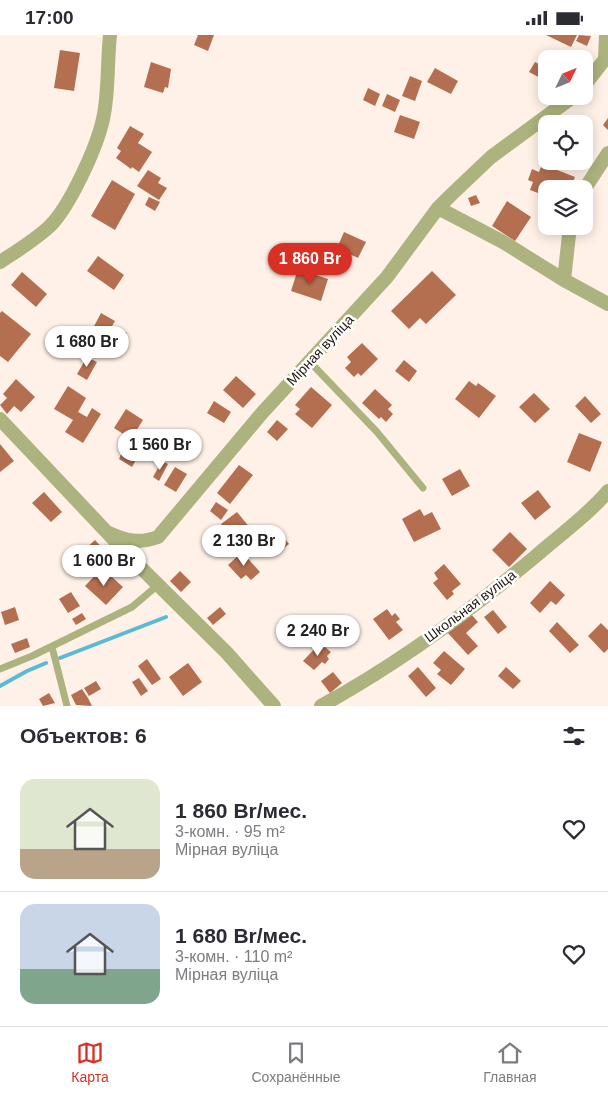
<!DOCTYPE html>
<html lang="ru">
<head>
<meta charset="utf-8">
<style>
	:root { --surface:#fff; --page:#f7f7f7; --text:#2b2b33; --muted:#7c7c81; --line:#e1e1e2; --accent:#d93025 }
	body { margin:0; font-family:Arial,sans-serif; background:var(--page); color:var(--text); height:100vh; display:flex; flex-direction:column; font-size:19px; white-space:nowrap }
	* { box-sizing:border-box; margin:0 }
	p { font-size:16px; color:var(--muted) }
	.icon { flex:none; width:28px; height:28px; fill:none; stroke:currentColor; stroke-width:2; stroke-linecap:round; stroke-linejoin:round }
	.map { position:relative; height:671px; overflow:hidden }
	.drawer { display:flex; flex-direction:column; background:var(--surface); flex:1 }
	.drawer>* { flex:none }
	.needle { width:32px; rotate:47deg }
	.tools { position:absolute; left:538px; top:15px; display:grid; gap:10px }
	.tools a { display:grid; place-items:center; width:55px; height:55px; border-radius:10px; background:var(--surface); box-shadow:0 2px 12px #0003; font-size:25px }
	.price { position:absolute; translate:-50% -42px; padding:0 11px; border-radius:18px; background:#fff; color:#222; font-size:16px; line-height:32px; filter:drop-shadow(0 1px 2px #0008) }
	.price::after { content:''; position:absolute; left:50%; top:30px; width:15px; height:11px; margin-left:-8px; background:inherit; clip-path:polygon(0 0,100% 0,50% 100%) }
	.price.active { background:var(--accent); color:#fff }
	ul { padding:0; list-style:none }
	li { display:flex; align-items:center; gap:15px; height:125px; padding:0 20px }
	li+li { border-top:1px solid var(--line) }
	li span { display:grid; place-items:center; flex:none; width:140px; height:100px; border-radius:15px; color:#555 }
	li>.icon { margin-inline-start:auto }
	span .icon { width:60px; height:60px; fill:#fffc; stroke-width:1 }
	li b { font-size:21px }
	h2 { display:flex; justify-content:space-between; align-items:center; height:60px; padding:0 20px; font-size:21px }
	.status { display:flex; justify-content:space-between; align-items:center; height:35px; padding:0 25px; background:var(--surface); direction:ltr }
	.status svg { height:14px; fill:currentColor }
	.tabs { display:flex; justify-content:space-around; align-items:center; height:70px; border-top:1px solid var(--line); background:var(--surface); font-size:14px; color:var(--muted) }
	.tabs a { display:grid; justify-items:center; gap:2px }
	.tabs .active { color:var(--accent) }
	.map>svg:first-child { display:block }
</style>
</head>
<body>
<div class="status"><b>17:00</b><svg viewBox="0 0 49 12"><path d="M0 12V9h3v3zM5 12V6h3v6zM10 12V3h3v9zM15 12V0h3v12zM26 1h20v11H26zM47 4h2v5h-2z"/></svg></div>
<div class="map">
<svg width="608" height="671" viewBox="0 0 608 671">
	<rect width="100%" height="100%" fill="#fff1e7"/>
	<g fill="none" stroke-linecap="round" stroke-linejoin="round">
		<!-- stream -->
		<path stroke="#5abad5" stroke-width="4" d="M60,623L166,582
			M0,651L27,636L46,628"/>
	</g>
	<!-- building -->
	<path fill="#b46f50" d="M198,0H214L208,16L194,10Z
		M546,0H577L571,12Z
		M579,0L591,1L587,11L576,6Z
		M60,15L80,18L74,56L54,53Z
		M151,27L171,34L168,53L165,52L163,58L144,52Z
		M535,27L546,33V46L529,37Z
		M435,33L458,46L451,59L427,47Z
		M410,41L422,46L415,66L402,61Z
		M368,53L380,59L375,71L363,65Z
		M387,59L400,65L395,77L382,71Z
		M400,80L420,87L414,104L394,97Z
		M608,83V95L603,90Z
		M130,91L144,99L138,108L152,117L139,137L132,132L131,134L116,123L121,116L117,113Z
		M542,129L575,142L570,154H546V161L530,155L533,147L528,145L532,134L539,137Z
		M148,135L161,143L158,148L167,153L159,165L137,151Z
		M112,145L135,159L115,195L91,181Z
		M476,160L480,168L471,171L468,163Z
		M149,162L160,167L155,176L145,170Z
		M507,166L531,182L515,206L492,191Z
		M344,197L366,207L358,223L337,213Z
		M98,221L124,240L114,255L87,236Z
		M298,234L328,244L321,266L291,256Z
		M432,236L456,260L426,289L420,283L409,294L391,276Z
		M22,237L47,259L36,272L11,250Z
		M2,276L31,299L8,327L0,321V278Z
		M101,278L115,286L107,300L110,302L102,319L84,310Z
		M116,292L127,298L123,306L112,299Z
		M362,308L378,324L361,341L358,338L354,342L345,333L351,327L347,322Z
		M87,322L97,327L87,345L77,339Z
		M404,325L417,336L409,347L395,336Z
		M236,341L256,359L243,373L223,355Z
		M16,344L35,362L21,377L14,371L7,379L0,370L7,363L3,359Z
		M469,346L476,351L478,348L496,361L479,383L455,364Z
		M68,351L86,363L78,377L87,382L92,373L101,379L83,408L65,397L73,385L54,374Z
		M311,352L332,370L312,393L295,379L300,374L295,370Z
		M375,354L392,370L388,374L393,379L386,387L381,382L379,384L362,368Z
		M534,358L550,374L535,388L519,372Z
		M585,361L601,379L591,388L575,371Z
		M214,366L231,377L224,388L207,378Z
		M126,374L143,385L131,404L114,393Z
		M277,385L288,394L277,406L267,397Z
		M152,394L172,401L164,421L150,415L152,409L147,407Z
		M579,398L602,407L590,437L567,427Z
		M0,409L14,426L0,437Z
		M123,415L137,423L132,432L119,424Z
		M162,426L168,429L159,446L153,442Z
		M239,430L253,440L230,469L217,458Z
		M175,432L187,439L176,457L164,450Z
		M460,434L470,451L452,461L442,444Z
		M538,455L551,472L535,485L521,468Z
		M44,457L62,477L51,487L32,468Z
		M216,467L228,475L221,485L210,476Z
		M420,474L424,481L432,477L441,494L414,507L402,484Z
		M237,477L251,494L236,507L221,489Z
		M510,497L527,514L509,532L492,515Z
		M281,499L289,509L276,519L269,509Z
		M95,505L106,517L96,526L85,514Z
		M242,517L260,537L251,545L246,540L241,544L228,530Z
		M444,529L461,549L452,556L454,559L447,565L433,548L438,544L434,538Z
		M102,533L123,552L106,570L85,551Z
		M180,536L191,547L181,557L170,546Z
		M550,546L565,560L556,570L551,566L540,578L530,568Z
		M71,557L80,571L68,578L59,564Z
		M15,572L19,585L5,590L1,577Z
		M220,572L226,579L213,590L207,583Z
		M387,574L392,581L395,578L400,584L396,587L403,595L389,605L373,584Z
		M493,575L507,592L498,599L484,582Z
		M469,577L478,587L466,598L478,611L468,620L447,597Z
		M82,578L86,584L76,590L72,584Z
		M557,587L579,610L570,618L549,596Z
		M601,588L608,595V614L604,618L588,601Z
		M27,603L30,612L15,618L11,609Z
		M320,608L331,617L327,621L329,624L325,629L322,627L314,635L303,626Z
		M444,616L465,634L451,650L437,639L441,635L433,628Z
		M147,624L161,644L152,650L138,631Z
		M188,628L202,647L183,661L169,642Z
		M418,632L436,653L426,662L408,641Z
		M506,632L521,646L513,654L498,641Z
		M333,637L342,648L330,658L321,646Z
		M139,643L148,656L141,661L132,647Z
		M96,646L101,654L89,661L84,653Z
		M82,654L88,663L92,671L76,670L71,660Z
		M49,658L55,668L43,671L39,664Z"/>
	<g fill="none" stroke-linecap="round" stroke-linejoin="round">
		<!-- service -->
		<path stroke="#adb37e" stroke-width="7" d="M309,326L377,397L423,453
			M52,612L67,671
			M0,634L32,621L132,572L158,550"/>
		<!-- minor -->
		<path stroke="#adb37e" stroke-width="14" d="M584,51L605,24L606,0
			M584,155L608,118
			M438,173L503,207L564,245
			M570,191L564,245L608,269
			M0,227C17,216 35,205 50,191C70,171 97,112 103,84C109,58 107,27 110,0
			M0,384L134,526L227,618L274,671
			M107,497C126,506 139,509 158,502L262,378L387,242L438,173L452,159L491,122L574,61
			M321,671C398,629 470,576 537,520C561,499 588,480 608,456"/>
	</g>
	<g text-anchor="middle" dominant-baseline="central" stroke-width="5" stroke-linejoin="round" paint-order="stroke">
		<!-- street labels -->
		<g font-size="14" fill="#23170e" stroke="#fff">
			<text transform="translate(320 315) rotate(-47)">Мірная вуліца</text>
			<text transform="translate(470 571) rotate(-37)">Школьная вуліца</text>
		</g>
	</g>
</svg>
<div class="tools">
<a><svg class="needle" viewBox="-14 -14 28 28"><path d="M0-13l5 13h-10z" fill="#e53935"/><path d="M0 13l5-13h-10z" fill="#7c7c81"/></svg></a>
<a><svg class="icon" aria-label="locate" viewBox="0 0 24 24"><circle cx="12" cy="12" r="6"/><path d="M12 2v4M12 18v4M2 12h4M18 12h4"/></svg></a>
<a><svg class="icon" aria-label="layers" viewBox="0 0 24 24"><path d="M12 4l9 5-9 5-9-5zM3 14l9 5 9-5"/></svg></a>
</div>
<b class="price active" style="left:310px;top:250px">1 860 Br</b>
<b class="price" style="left:87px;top:333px">1 680 Br</b>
<b class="price" style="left:160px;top:436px">1 560 Br</b>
<b class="price" style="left:244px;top:532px">2 130 Br</b>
<b class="price" style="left:104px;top:552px">1 600 Br</b>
<b class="price" style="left:318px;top:622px">2 240 Br</b>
</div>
<section class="drawer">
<h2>Объектов: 6<svg class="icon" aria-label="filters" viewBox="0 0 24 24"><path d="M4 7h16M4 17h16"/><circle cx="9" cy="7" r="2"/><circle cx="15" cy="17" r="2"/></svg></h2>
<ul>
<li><span style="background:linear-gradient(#dfe7d0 70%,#b9a48a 0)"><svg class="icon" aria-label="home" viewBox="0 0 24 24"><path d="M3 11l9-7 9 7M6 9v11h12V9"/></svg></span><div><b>1 860 Br/мес.</b><p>3-комн. · 95 m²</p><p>Мірная вуліца</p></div><svg class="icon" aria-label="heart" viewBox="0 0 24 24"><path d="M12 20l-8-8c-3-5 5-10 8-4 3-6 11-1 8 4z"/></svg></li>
<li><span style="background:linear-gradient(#c9d6e8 65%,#7fa58c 0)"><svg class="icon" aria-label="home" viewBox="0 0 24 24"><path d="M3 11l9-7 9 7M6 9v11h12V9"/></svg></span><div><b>1 680 Br/мес.</b><p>3-комн. · 110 m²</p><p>Мірная вуліца</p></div><svg class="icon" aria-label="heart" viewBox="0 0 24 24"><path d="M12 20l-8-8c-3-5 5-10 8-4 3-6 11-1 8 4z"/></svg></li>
</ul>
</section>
<nav class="tabs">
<a class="active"><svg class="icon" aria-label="map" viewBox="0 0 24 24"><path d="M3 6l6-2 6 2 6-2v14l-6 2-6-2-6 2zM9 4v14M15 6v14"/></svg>Карта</a>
<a><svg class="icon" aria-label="saved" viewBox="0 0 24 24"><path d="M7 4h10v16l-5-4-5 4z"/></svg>Сохранённые</a>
<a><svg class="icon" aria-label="home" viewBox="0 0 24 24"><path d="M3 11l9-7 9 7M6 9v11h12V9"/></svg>Главная</a>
</nav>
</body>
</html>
